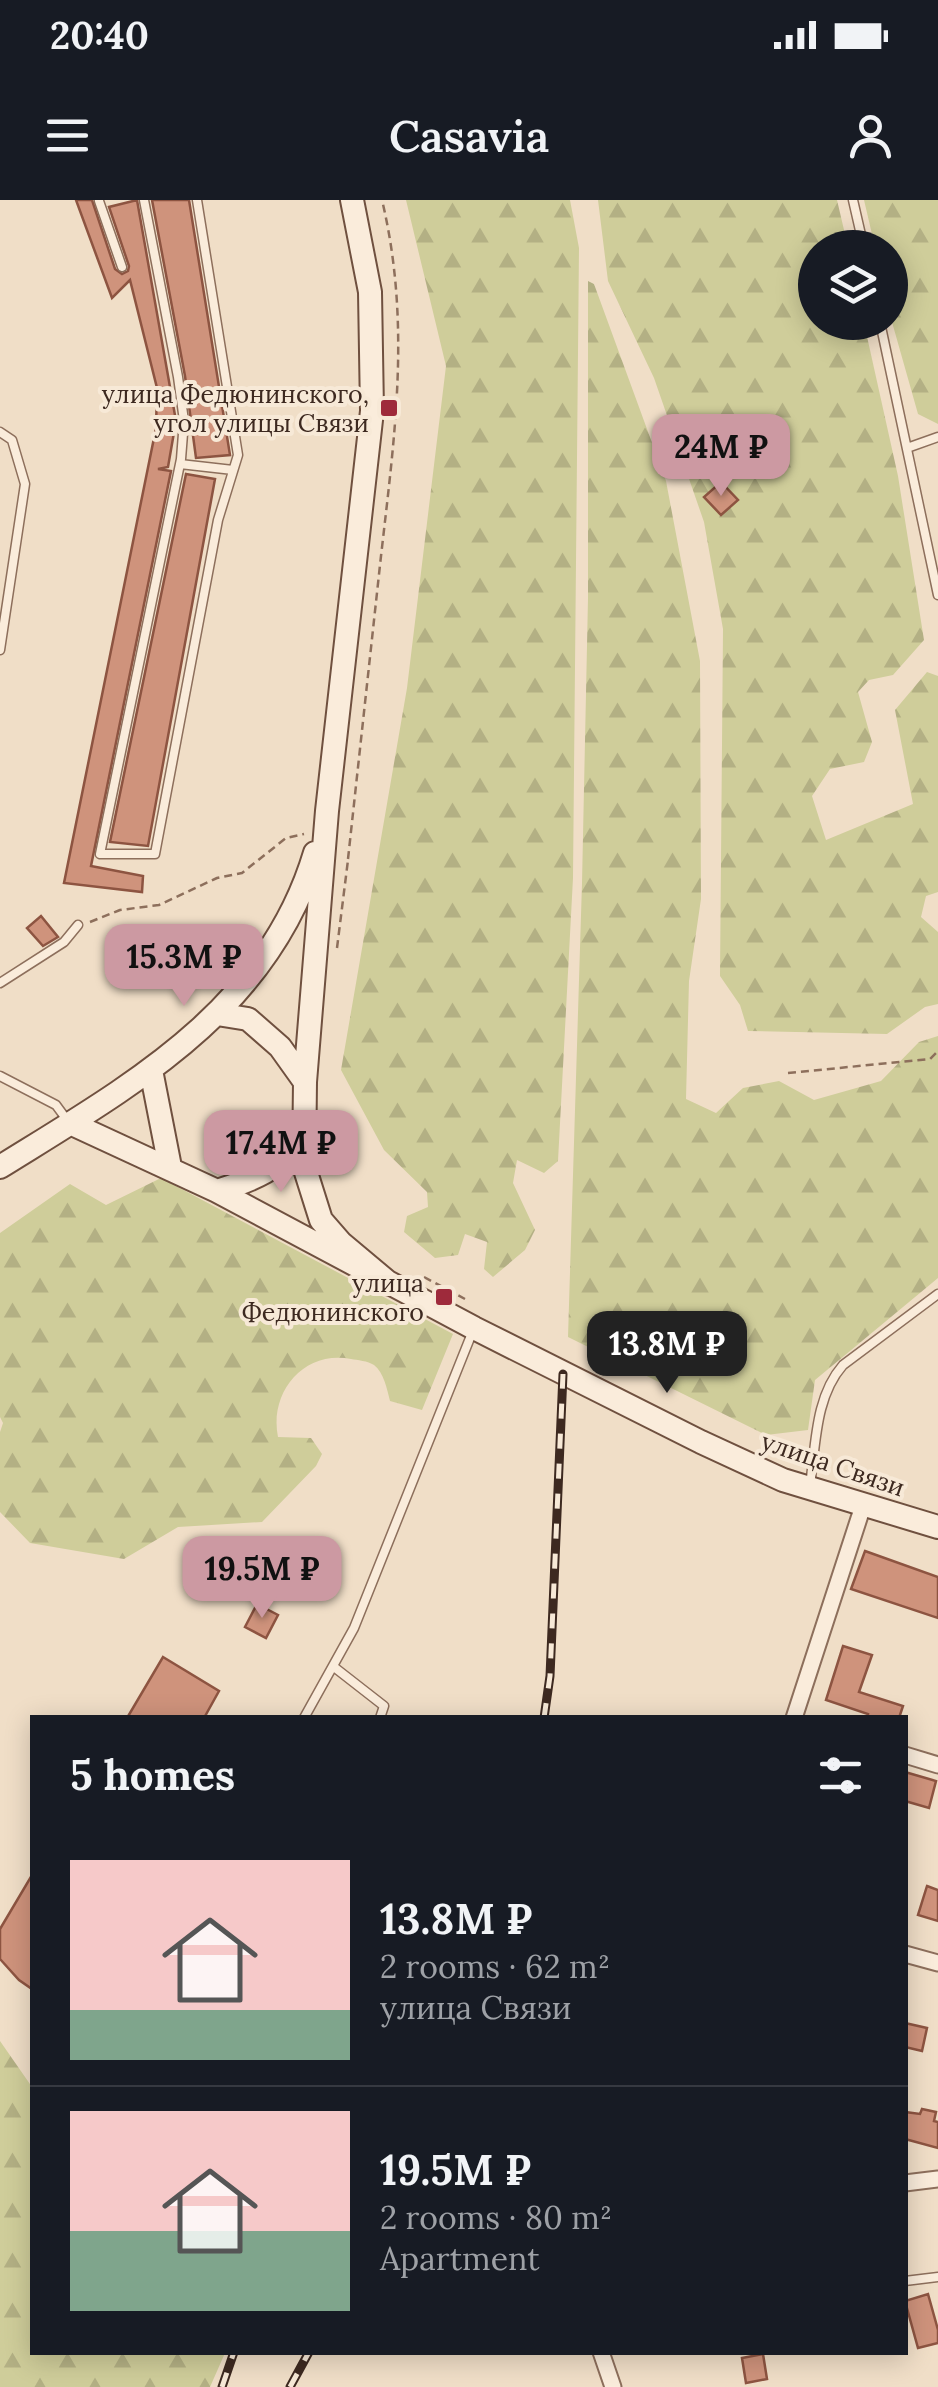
<!DOCTYPE html>
<html lang="en">
<head>
<meta charset="utf-8">
<style>
	:root { --surface:#171b24; --page:#242831; --text:#f1f3f6; --muted:#9ea1a6; --line:#363941; --accent:#cc99a2 }
	body { margin:0; font-family:Lora,serif; background:var(--page); color:var(--text); height:100vh; display:flex; flex-direction:column; font-size:38px; white-space:nowrap }
	* { box-sizing:border-box; margin:0 }
	p { font-size:32px; color:var(--muted) }
	.icon { flex:none; width:55px; height:55px; fill:none; stroke:currentColor; stroke-width:2; stroke-linecap:round; stroke-linejoin:round }
	.map { position:relative; flex:1; overflow:hidden }
	.panel { position:absolute; left:30px; top:1515px; width:878px; height:640px; display:flex; flex-direction:column; background:var(--surface); border-radius:0px; box-shadow:0 5px 25px #0003 }
	.panel>* { flex:none }
	.tools { position:absolute; left:798px; top:30px; display:grid; gap:20px }
	.tools a { display:grid; place-items:center; width:110px; height:110px; border-radius:50%; background:var(--surface); box-shadow:0 5px 25px #0003; font-size:50px }
	.price { position:absolute; translate:-50% -85px; padding:0 22px; border-radius:20px; background:var(--accent); color:#111; font-size:32px; line-height:65px; filter:drop-shadow(0 2px 5px #0008) }
	.price::after { content:''; position:absolute; left:50%; top:60px; width:30px; height:22px; margin-left:-15px; background:inherit; clip-path:polygon(0 0,100% 0,50% 100%) }
	.price.selected { background:#222; color:#fff }
	ul { padding:0; list-style:none }
	li { display:flex; align-items:center; gap:30px; height:250px; padding:0 40px }
	li+li { border-top:2px solid var(--line) }
	li span { display:grid; place-items:center; flex:none; width:280px; height:200px; border-radius:0px; color:#555 }
	li>.icon { margin-inline-start:auto }
	span .icon { width:120px; height:120px; fill:#fffc; stroke-width:1 }
	li b { font-size:42px }
	h2 { display:flex; justify-content:space-between; align-items:center; height:120px; padding:0 40px; font-size:42px }
	.status { display:flex; justify-content:space-between; align-items:center; height:70px; padding:0 50px; background:var(--surface); direction:ltr }
	.status svg { height:28px; fill:currentColor }
	header { display:flex; justify-content:space-between; align-items:center; height:130px; padding:0 40px; background:var(--surface); font-size:45px; font-weight:600 }
	.map>svg:first-child { display:block }
</style>
</head>
<body>
<div class="status"><b>20:40</b><svg viewBox="0 0 49 12"><path d="M0 12V9h3v3zM5 12V6h3v6zM10 12V3h3v9zM15 12V0h3v12zM26 1h20v11H26zM47 4h2v5h-2z"/></svg></div>
<header><svg class="icon" aria-label="menu" viewBox="0 0 24 24"><path d="M4 6h16M4 12h16M4 18h16"/></svg>Casavia<svg class="icon" aria-label="person" viewBox="0 0 24 24"><circle cx="12" cy="8" r="4"/><path d="M4 21q1-7 8-7t8 7"/></svg></header>
<div class="map">
<svg width="938" height="2187" viewBox="0 0 938 2187">
	<defs>
		<pattern id="forest-firs" width="22" height="20" patternUnits="userSpaceOnUse" patternTransform="scale(2.5)"><rect width="22" height="20" fill="#cfcd9a"/><path d="M5 1l3.5 6h-7zM16 11l3.5 6h-7z" fill="#b3b084"/></pattern>
	</defs>
	<rect width="100%" height="100%" fill="#f0dec7"/>
	<!-- forest -->
	<path fill="url(#forest-firs)" d="M406,0H570L579,48L573,678L558,961L544,973L517,960L513,983L535,1030L525,1050L493,1077L484,1069L487,1042L465,1034L458,1055L435,1058L404,1032L407,1016L428,1007L427,992L384,950L341,870L407,488L446,166Z
		M598,0H837L848,47L815,48V122L864,123L898,276L924,440L893,475L869,480L858,492L872,542L864,562L830,569L812,596L826,640L913,604L895,510L927,472L938,476V692L926,696L921,717L938,732V804L925,807L887,834L748,831L740,805L720,776L723,429L704,322L654,178L608,81Z
		M864,0H938V224L918,214L890,115V48L875,47Z
		M588,81L594,84L666,281L700,461L701,699L689,781L686,899L716,913L743,888L779,881L814,900L881,881L919,842L938,836V1078L815,1180L808,1230L766,1235L568,1137L582,683L588,398Z
		M161,978L453,1134L422,1210L390,1201C387,1189 384,1173 374,1165C368,1161 357,1160 351,1159C303,1150 269,1193 278,1237L311,1238L322,1254L316,1266L262,1322L178,1327L124,1359L30,1343L0,1312V1232L3,1223L0,1217V1033L70,984L106,1005Z
		M0,1841L32,1887V2152L225,2153L210,2187H0Z"/>
	<!-- building -->
	<path fill="#cf937c" stroke="#8d5441" stroke-width="2.5" d="M76,0H92L115,69L122,74L128,71L129,66L109,7L137,0L176,221L168,267L158,269L171,271L91,666L143,676L142,692L64,683L156,228L157,188L130,80L112,98Z
		M152,0H189L230,255L196,258L185,176Z
		M186,274L215,279L148,646L110,642Z
		M721,282L738,300L721,315L704,297Z
		M41,716L58,737L43,746L27,728Z
		M865,1351L938,1377V1418L851,1389Z
		M257,1404L278,1415L266,1438L245,1427Z
		M843,1446L872,1455L859,1492L903,1506L899,1518H867L868,1514L826,1500Z
		M163,1457L219,1491L204,1518H127Z
		M905,1572L936,1581L929,1608L905,1601Z
		M32,1675V1789L19,1780L0,1759V1729Z
		M927,1686L938,1690V1721L918,1715Z
		M905,1823L927,1828L922,1851L905,1847Z
		M922,1909L936,1912L934,1921L938,1922V1948L905,1939V1912L920,1914Z
		M928,2094L938,2130V2143L918,2148L905,2101Z
		M763,2154L767,2179L746,2183L742,2158Z"/>
	<g fill="none" stroke-linecap="round" stroke-linejoin="round">
		<defs>
			<path id="service" d="M144,0L178,177L184,221L181,259L100,654H155L218,320L238,255L197,0
				M853,0L864,48
				M99,1L122,67
				M880,122L938,395
				M0,232L12,240L25,284L0,450
				M907,248L938,237
				M180,264L233,270
				M0,783L64,742L78,725
				M0,876L56,905L67,920
				M810,1285C816,1244 815,1197 843,1165L938,1094
				M334,1467L384,1506L380,1518
				M304,1518L354,1428L472,1133
				M905,2081L938,2077"/>
			<path id="minor" d="M794,1518L863,1306
				M905,1555L938,1565
				M905,1754L938,1763
				M905,1983L938,1979
				M601,2152L613,2187"/>
			<path id="secondary" d="M352,0L370,92L372,211L327,611L305,882L304,966L321,1020L341,1043L390,1084
				M217,814L248,819L280,847L305,882
				M151,870L170,967
				M70,923L217,991L474,1128L701,1242L783,1280L938,1327
				M0,967C130,886 268,811 315,653
				M217,991C253,980 280,969 303,938"/>
		</defs>
		<!-- service casing -->
		<use href="#service" stroke="#8d6f5c" stroke-width="11"/>
		<!-- minor casing -->
		<use href="#minor" stroke="#8d6f5c" stroke-width="19"/>
		<!-- secondary casing -->
		<use href="#secondary" stroke="#6f503f" stroke-width="26"/>
		<!-- path -->
		<path stroke="#8d6f5c" stroke-width="2.5" stroke-dasharray="8 5" stroke-linecap="butt" d="M348,659C359,558 370,457 381,356C395,233 411,122 382,0
			M90,722L120,710L159,705L217,678L242,673L286,638L304,634
			M337,748L348,660
			M788,873L930,859L938,851
			M424,1077L465,1099"/>
		<!-- service -->
		<use href="#service" stroke="#faecdb" stroke-width="8"/>
		<!-- minor -->
		<use href="#minor" stroke="#faecdb" stroke-width="15"/>
		<!-- secondary -->
		<use href="#secondary" stroke="#faecdb" stroke-width="22"/>
		<defs>
			<path id="rail" d="M544,1518L550,1476L563,1174
				M222,2187L234,2152
				M290,2187L309,2152"/>
		</defs>
		<!-- rail casing -->
		<use href="#rail" stroke="#3d2920" stroke-width="9"/>
		<!-- rail -->
		<use href="#rail" stroke="#f7e9d7" stroke-width="5" stroke-dasharray="15" stroke-linecap="butt"/>
	</g>
	<!-- markers -->
	<g fill="#9e2a3b" stroke="#f7e9d7" stroke-width="4">
		<rect x="379" y="198" width="20" height="20" rx="5"/>
		<rect x="434" y="1087" width="20" height="20" rx="5"/>
	</g>
	<g text-anchor="middle" dominant-baseline="central" stroke-width="8" stroke-linejoin="round" paint-order="stroke">
		<!-- poi labels -->
		<g font-size="25" fill="#3d2920" stroke="#f7e9d7" text-anchor="end">
			<text x="369" y="194">улица Федюнинского,<tspan x="369" dy="29">угол улицы Связи</tspan></text>
			<text x="424" y="1083">улица<tspan x="424" dy="29">Федюнинского</tspan></text>
		</g>
		<!-- street labels -->
		<g font-size="25" fill="#3d2920" stroke="#f7e9d7">
			<text transform="translate(833 1264) rotate(19)">улица Связи</text>
		</g>
	</g>
</svg>
<div class="tools">
<a><svg class="icon" aria-label="layers" viewBox="0 0 24 24"><path d="M12 4l9 5-9 5-9-5zM3 14l9 5 9-5"/></svg></a>
</div>
<b class="price" style="left:721px;top:299px">24M ₽</b>
<b class="price" style="left:184px;top:809px">15.3M ₽</b>
<b class="price" style="left:281px;top:995px">17.4M ₽</b>
<b class="price selected" style="left:667px;top:1196px">13.8M ₽</b>
<b class="price" style="left:262px;top:1421px">19.5M ₽</b>
<section class="panel">
<h2>5 homes<svg class="icon" aria-label="filters" viewBox="0 0 24 24"><path d="M4 7h16M4 17h16"/><circle cx="9" cy="7" r="2"/><circle cx="15" cy="17" r="2"/></svg></h2>
<ul>
<li><span style="background:linear-gradient(#f6c9c9 75%,#7fa58c 0)"><svg class="icon" aria-label="home" viewBox="0 0 24 24"><path d="M3 11l9-7 9 7M6 9v11h12V9"/></svg></span><div><b>13.8M ₽</b><p>2 rooms · 62 m²</p><p>улица Связи</p></div></li>
<li><span style="background:linear-gradient(#f6c9c9 60%,#7fa58c 0)"><svg class="icon" aria-label="home" viewBox="0 0 24 24"><path d="M3 11l9-7 9 7M6 9v11h12V9"/></svg></span><div><b>19.5M ₽</b><p>2 rooms · 80 m²</p><p>Apartment</p></div></li>
</ul>
</section>
</div>
</body>
</html>
